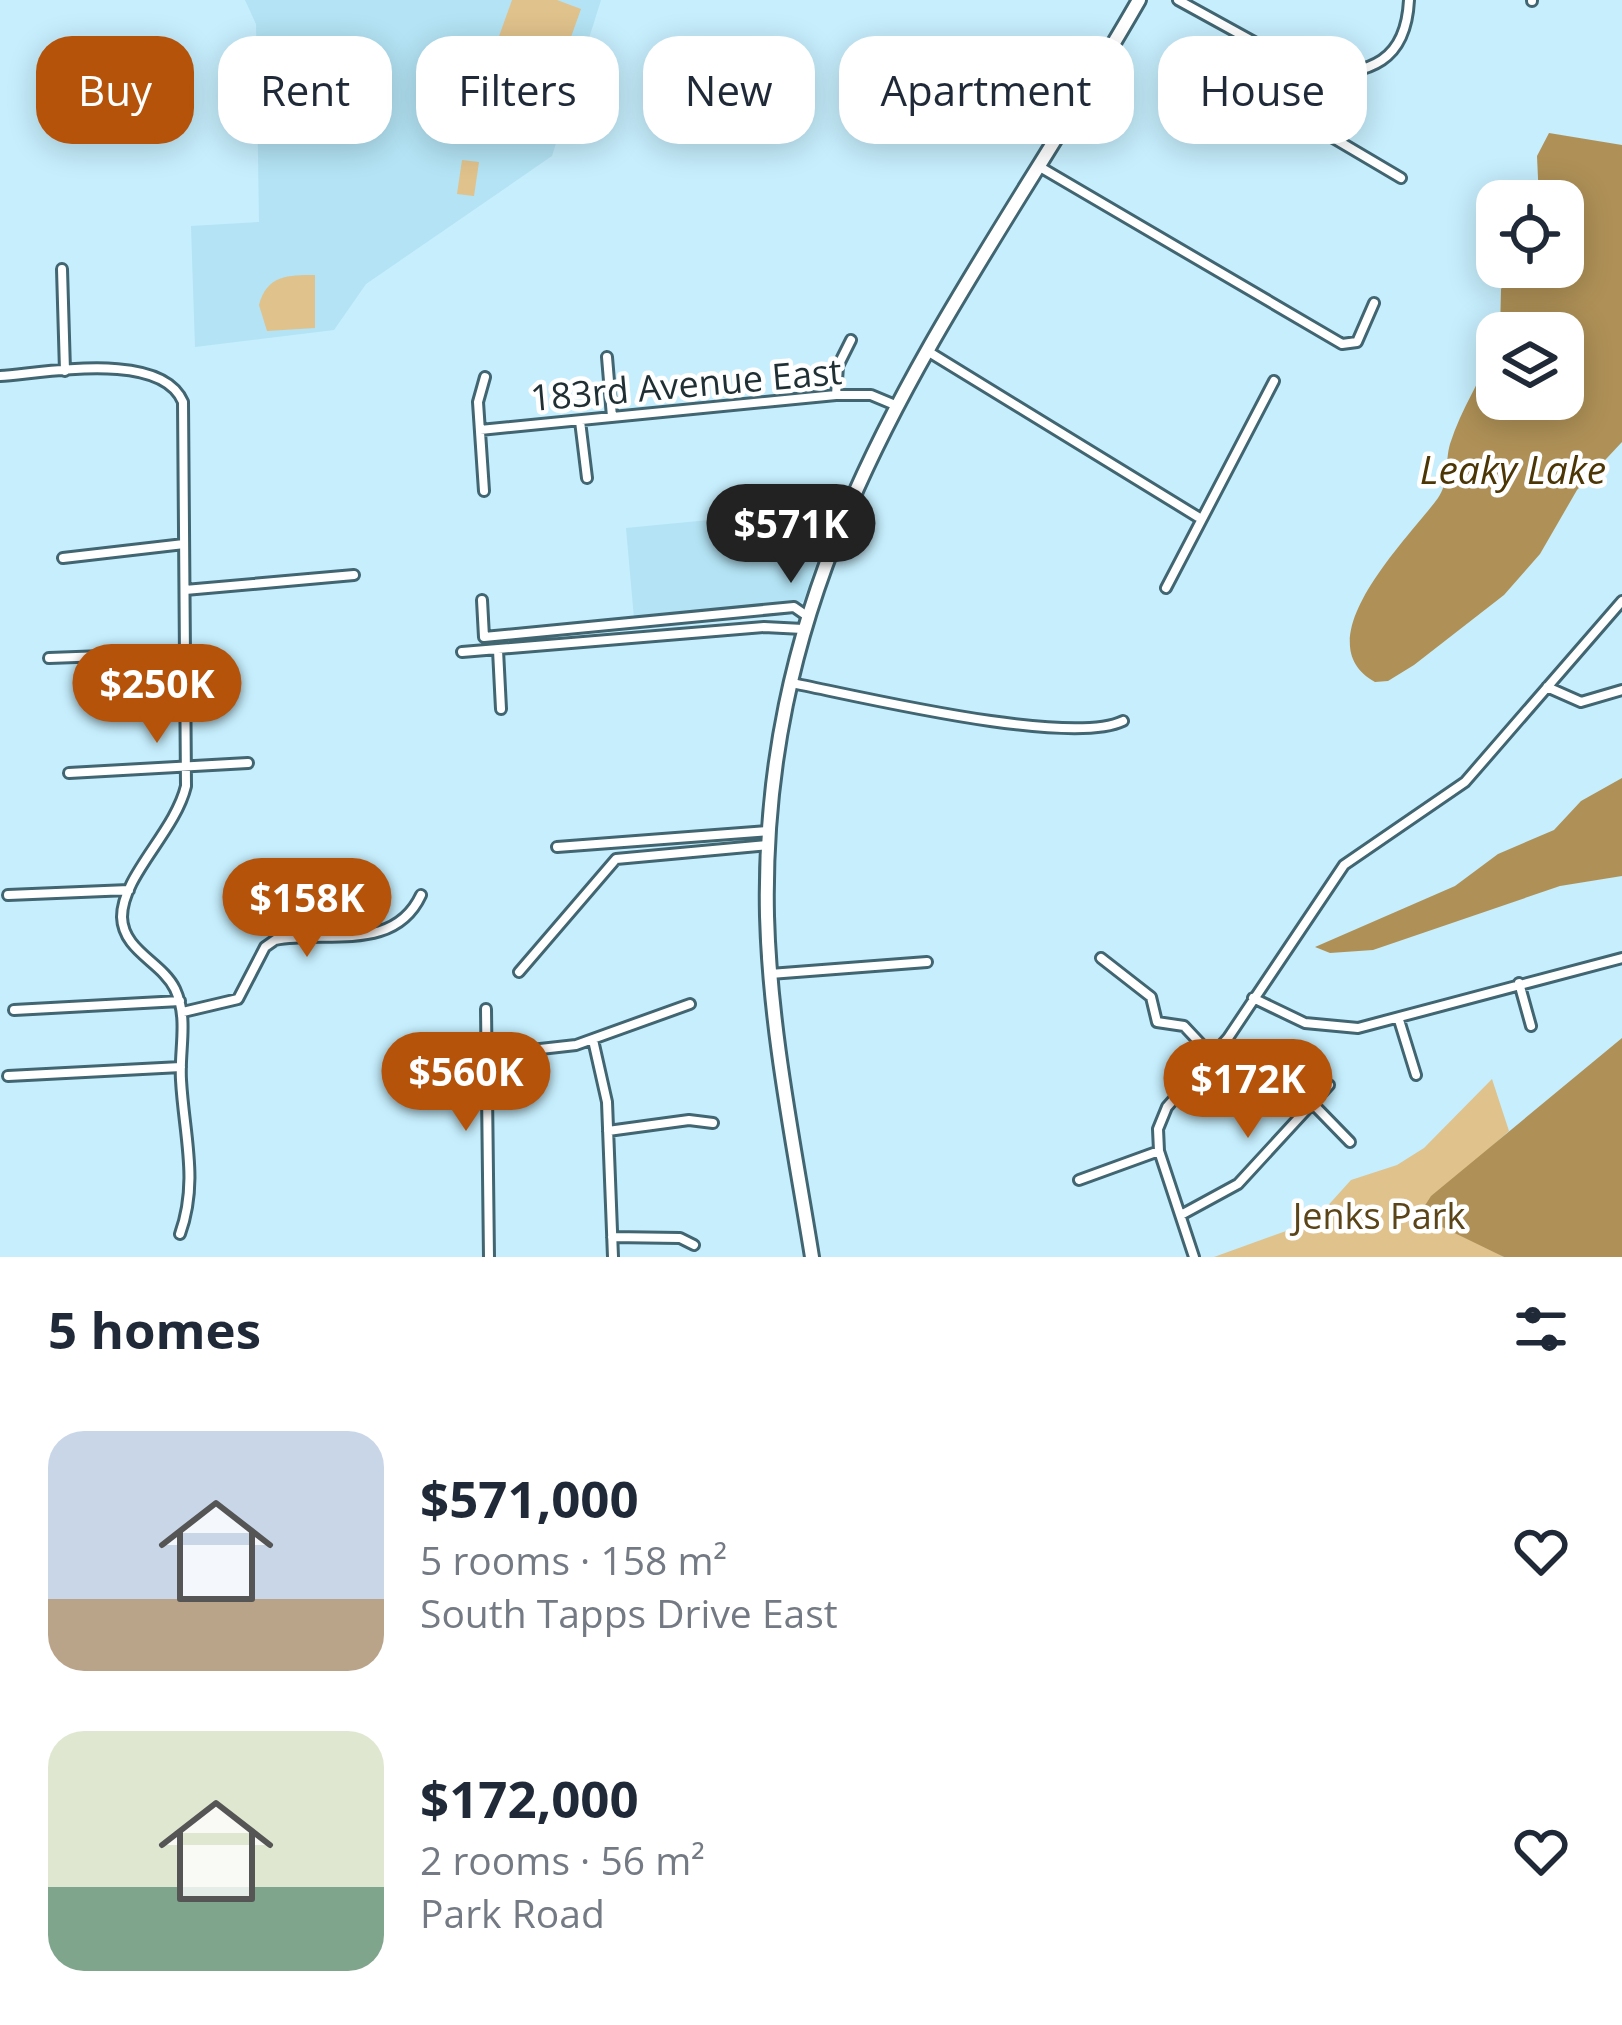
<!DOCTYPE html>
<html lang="en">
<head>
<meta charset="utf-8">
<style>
	:root { --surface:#fff; --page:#f2f2f3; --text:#1f2937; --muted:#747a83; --accent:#b45309 }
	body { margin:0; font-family:"Open Sans",sans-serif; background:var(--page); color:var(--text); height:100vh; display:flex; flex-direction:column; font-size:45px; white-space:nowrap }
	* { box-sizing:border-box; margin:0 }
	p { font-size:39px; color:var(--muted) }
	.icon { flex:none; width:66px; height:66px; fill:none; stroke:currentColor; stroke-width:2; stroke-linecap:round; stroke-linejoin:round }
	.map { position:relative; height:1257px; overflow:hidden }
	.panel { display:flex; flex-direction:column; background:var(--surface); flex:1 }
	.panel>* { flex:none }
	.guide { position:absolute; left:36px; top:36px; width:1551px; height:108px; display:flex; gap:24px }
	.fabs { position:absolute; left:1476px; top:180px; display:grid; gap:24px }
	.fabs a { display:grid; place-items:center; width:108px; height:108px; border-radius:24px; background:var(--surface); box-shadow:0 6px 30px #0003; font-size:60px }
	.price { position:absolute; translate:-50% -102px; padding:0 27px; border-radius:42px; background:var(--accent); color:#fff; font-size:39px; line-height:78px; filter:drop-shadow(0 3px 6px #0008) }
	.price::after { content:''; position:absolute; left:50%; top:72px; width:36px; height:27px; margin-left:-18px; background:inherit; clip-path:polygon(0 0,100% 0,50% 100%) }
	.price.active { background:#222; color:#fff }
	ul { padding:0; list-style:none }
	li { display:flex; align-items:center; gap:36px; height:300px; padding:0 48px }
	li span { display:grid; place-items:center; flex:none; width:336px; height:240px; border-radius:36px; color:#555 }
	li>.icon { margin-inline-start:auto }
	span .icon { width:144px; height:144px; fill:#fffc; stroke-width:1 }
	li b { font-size:51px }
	h2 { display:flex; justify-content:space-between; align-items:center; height:144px; padding:0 48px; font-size:51px }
	.chip { padding:0 42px; border-radius:36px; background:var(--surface); box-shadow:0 6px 30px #0003; font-size:42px; line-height:108px }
	.chip.active { background:var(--accent); color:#fff }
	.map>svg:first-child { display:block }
</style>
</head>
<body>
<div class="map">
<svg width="1622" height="1257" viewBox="0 0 1622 1257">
	<rect width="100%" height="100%" fill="#c6eefd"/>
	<!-- built -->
	<path fill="#b3e3f4" d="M245,0H601L552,156L366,284L334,330L195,347L191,226L259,222L256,24Z
		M835,508L803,602L634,618L626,528Z"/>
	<!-- green -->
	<path fill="#e0c28c" d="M512,0H557L581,9L541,121L477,98Z
		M462,160L479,162L474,196L457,194Z
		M315,275V328L267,331L259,305C267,275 288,275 315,275Z
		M1492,1079L1509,1131L1424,1207L1504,1257H1214L1314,1221L1351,1180L1397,1165L1424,1148Z"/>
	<!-- water -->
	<path fill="#af9157" d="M1549,133L1622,145V442L1577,490L1540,554L1504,595L1414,665L1388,681L1375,682C1302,641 1408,539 1438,498C1449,483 1445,461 1450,444C1461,409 1483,376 1497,342V399H1563V333H1500L1501,289L1517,267H1563V201H1539L1537,156Z
		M1622,778V876L1560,886L1373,950L1330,953L1315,947L1455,886L1498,854L1554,830L1581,801Z
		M1622,1038V1257H1504L1436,1224L1424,1207L1431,1196Z"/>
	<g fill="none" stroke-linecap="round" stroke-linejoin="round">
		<defs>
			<path id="street" d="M1178,0L1307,71L1317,81L1309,107L1313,126L1401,178
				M1532,1V0
				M994,62L1082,55L1100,63
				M1314,76C1371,73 1406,62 1409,0
				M1040,167L1342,344L1357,342L1374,303
				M62,269L65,371
				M929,352L1198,517
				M607,357L612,417
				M0,376C45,373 161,350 183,402L186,786C175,832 122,876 122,917C123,951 162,962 175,989C189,1019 179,1049 181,1080C184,1135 199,1181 180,1234
				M836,395L838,366L851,340
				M580,421L587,478
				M480,430L836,395H871L895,405
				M484,491L478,402L485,377
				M63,558L184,544
				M1166,588L1274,381
				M185,590L354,575
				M482,600L484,637L794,607L807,616
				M498,650L501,709
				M462,652L764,627L803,629
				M49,658L186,653
				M792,683C858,696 1069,747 1123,721
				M1547,687L1581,702L1622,690
				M69,773L248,763
				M557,847L769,831
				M8,895L129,890
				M1101,958L1151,997L1157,1022L1184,1026L1213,1057
				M519,972L616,859L768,845
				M770,974L927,962
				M1519,983L1531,1026
				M1253,998L1305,1023L1358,1028L1622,958
				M486,1009L489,1257
				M14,1010L180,1001
				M183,1012L238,999L265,947L275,940C327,930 394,953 421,895
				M1399,1020L1416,1075
				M593,1040L607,1102L613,1257
				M487,1055L576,1045L690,1004
				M8,1076L181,1067
				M1313,1104L1350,1142
				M608,1131L689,1120L713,1123
				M1079,1180L1159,1151
				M1181,1215L1238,1184L1329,1085
				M612,1237L680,1238L694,1245
				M1194,1257L1159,1151L1158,1129L1167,1107L1228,1038L1344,865L1465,782L1622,601"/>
			<path id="secondary" d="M812,1257C794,1145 770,1030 767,916C759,539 963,307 1139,0"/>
		</defs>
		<!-- street casing -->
		<use href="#street" stroke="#416571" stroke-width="14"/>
		<!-- secondary casing -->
		<use href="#secondary" stroke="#416571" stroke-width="18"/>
		<!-- street -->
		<use href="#street" stroke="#fff" stroke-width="8"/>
		<!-- secondary -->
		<use href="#secondary" stroke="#fff" stroke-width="12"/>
	</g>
	<g text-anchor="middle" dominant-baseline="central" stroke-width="9" stroke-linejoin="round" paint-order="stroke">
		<!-- street labels -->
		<g font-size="36" fill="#1f2f34" stroke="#fff">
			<text transform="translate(686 384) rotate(-5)">183rd Avenue East</text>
		</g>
		<!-- park labels -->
		<g font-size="36" fill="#5b4518" stroke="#fff">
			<text x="1379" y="1215">Jenks Park</text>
		</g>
		<!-- water labels -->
		<g font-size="39" font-style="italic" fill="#4c3605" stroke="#fff">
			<text x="1513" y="468">Leaky Lake</text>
		</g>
	</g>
</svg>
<div class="fabs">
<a><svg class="icon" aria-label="locate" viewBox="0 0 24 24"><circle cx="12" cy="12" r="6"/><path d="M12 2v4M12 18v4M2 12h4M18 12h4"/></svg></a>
<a><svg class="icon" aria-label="layers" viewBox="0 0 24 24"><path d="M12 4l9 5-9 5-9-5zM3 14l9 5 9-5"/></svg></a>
</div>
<b class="price active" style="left:791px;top:586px">$571K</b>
<b class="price" style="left:157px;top:746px">$250K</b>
<b class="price" style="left:307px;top:960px">$158K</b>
<b class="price" style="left:466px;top:1134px">$560K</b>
<b class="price" style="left:1248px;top:1141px">$172K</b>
<div class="guide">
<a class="chip active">Buy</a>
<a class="chip">Rent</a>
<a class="chip">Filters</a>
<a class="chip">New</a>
<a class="chip">Apartment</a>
<a class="chip">House</a>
</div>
</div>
<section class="panel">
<h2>5 homes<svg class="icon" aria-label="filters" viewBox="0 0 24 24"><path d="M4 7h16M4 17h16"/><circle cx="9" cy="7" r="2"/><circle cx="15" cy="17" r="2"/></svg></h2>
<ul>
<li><span style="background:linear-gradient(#c9d6e8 70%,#b9a48a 0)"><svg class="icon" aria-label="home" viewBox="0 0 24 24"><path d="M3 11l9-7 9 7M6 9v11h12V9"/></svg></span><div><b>$571,000</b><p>5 rooms · 158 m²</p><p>South Tapps Drive East</p></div><svg class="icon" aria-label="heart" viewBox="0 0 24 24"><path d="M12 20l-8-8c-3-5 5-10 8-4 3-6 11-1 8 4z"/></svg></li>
<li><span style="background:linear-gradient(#dfe7d0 65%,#7fa58c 0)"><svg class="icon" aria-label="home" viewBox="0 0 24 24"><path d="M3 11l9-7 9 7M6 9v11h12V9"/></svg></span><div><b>$172,000</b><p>2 rooms · 56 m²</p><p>Park Road</p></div><svg class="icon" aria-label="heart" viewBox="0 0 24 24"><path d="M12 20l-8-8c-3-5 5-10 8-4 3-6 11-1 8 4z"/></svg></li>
</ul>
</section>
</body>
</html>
